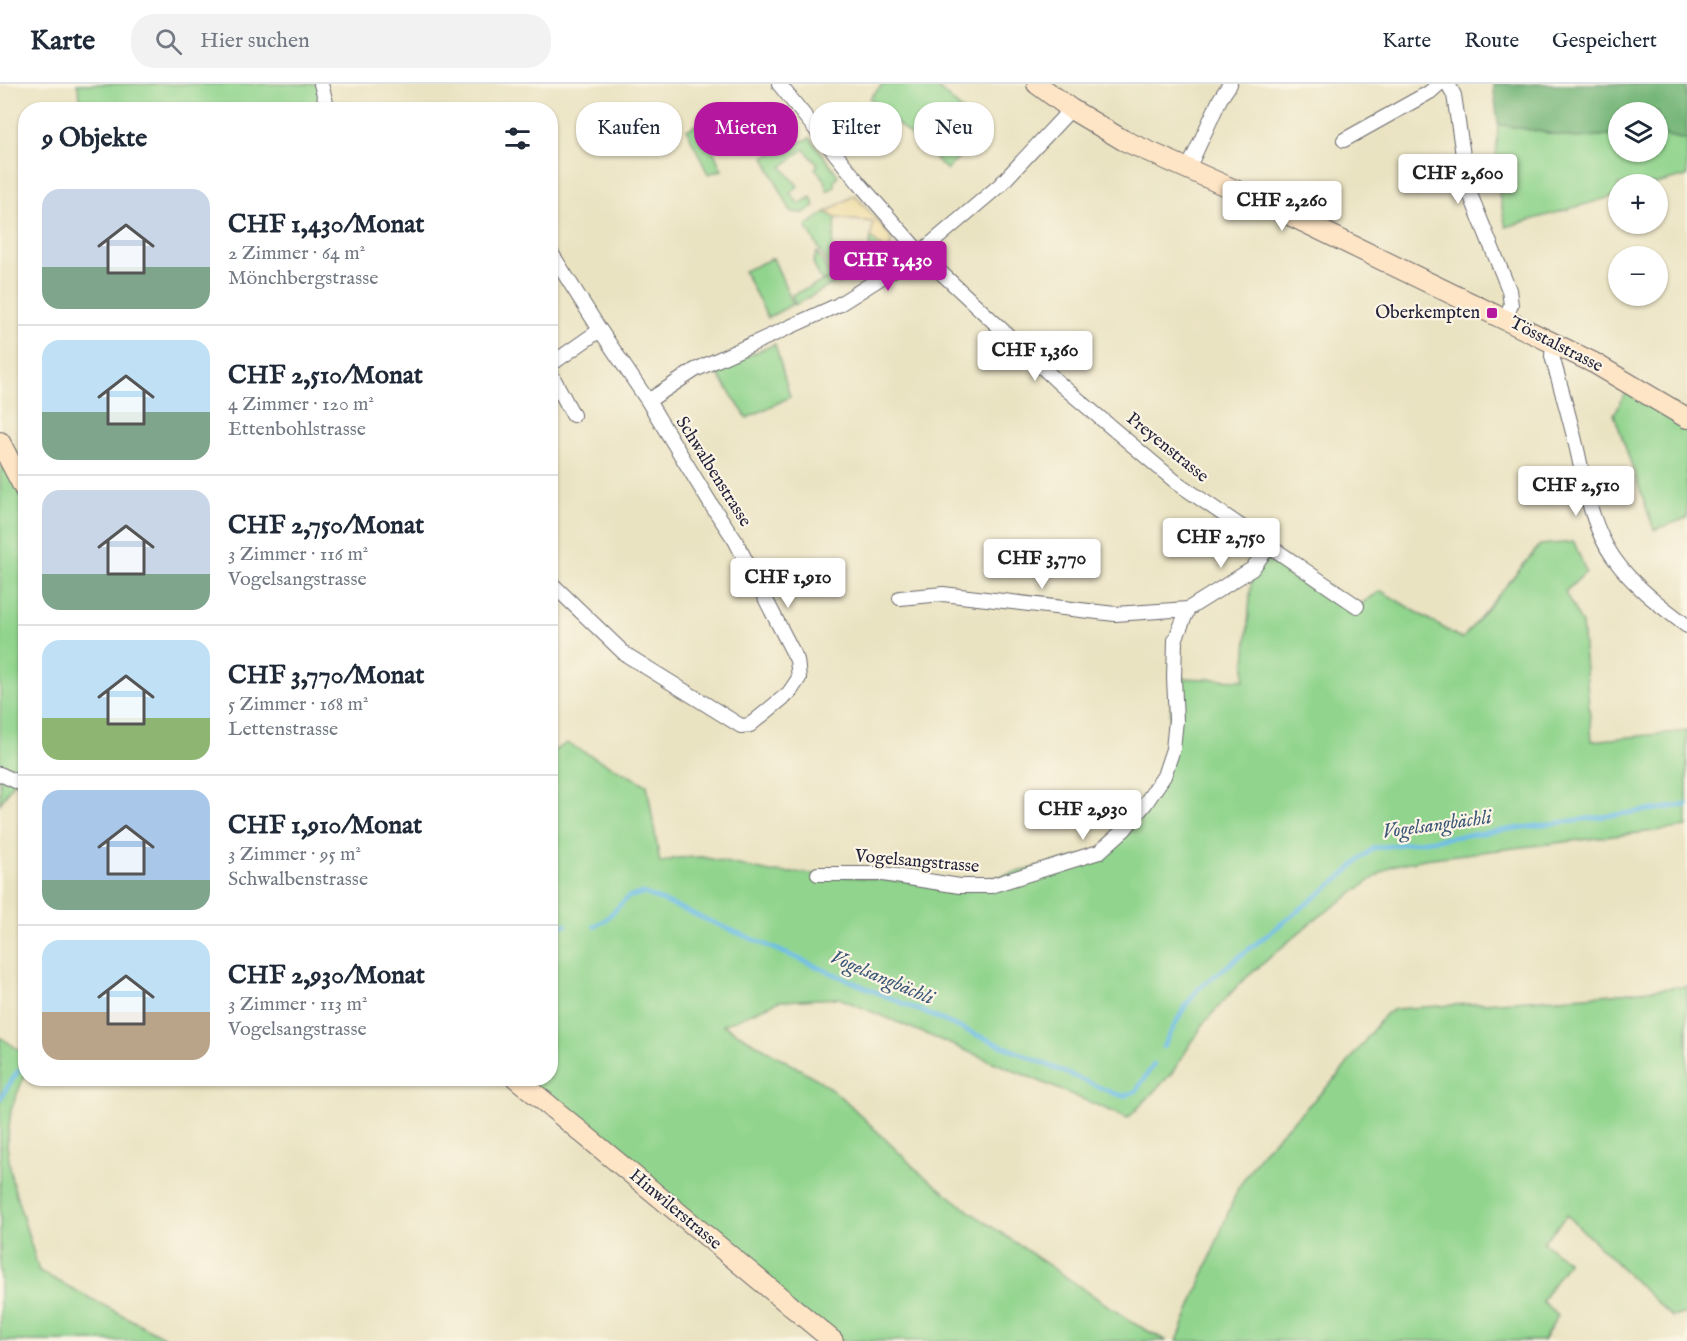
<!DOCTYPE html>
<html lang="de">
<head>
<meta charset="utf-8">
<style>
	:root { --surface:#fff; --page:#f2f2f3; --text:#1f2937; --muted:#747a83; --line:#e0e1e3; --accent:#b5179e }
	body { margin:0; font-family:"IM FELL English",serif; background:var(--page); color:var(--text); height:100vh; display:flex; flex-direction:column; font-size:22px; white-space:nowrap }
	* { box-sizing:border-box; margin:0 }
	p { font-size:20px; color:var(--muted) }
	.icon { flex:none; width:33px; height:33px; fill:none; stroke:currentColor; stroke-width:2; stroke-linecap:round; stroke-linejoin:round }
	.map { position:relative; flex:1; overflow:hidden }
	.panel { position:absolute; left:18px; top:18px; width:540px; height:984px; display:flex; flex-direction:column; background:var(--surface); border-radius:24px; box-shadow:0 2px 4px #0004 }
	.panel>* { flex:none }
	.top-card { position:absolute; left:576px; top:18px; width:570px; height:54px; display:flex; gap:12px }
	.controls { position:absolute; left:1608px; top:18px; display:grid; gap:12px }
	.controls a { display:grid; place-items:center; width:60px; height:60px; border-radius:50%; background:var(--surface); box-shadow:0 2px 4px #0004; font-size:30px }
	.price { position:absolute; translate:-50% -51px; padding:0 14px; border-radius:6px; background:#fff; color:#222; font-size:20px; line-height:39px; filter:drop-shadow(0 2px 3px #0008) }
	.price::after { content:''; position:absolute; left:50%; top:36px; width:18px; height:14px; margin-left:-9px; background:inherit; clip-path:polygon(0 0,100% 0,50% 100%) }
	.price.on { background:var(--accent); color:#fff }
	ul { padding:0; list-style:none }
	li { display:flex; align-items:center; gap:18px; height:150px; padding:0 24px }
	li+li { border-top:2px solid var(--line) }
	li span { display:grid; place-items:center; flex:none; width:168px; height:120px; border-radius:18px; color:#555 }
	li>.icon { margin-inline-start:auto }
	span .icon { width:72px; height:72px; fill:#fffc; stroke-width:1 }
	li b { font-size:26px }
	h2 { display:flex; justify-content:space-between; align-items:center; height:72px; padding:0 24px; font-size:26px }
	.tag { padding:0 21px; border-radius:24px; background:var(--surface); box-shadow:0 2px 4px #0004; font-size:21px; line-height:54px }
	.tag.on { background:var(--accent); color:#fff }
	header { display:flex; align-items:center; gap:36px; box-sizing:border-box; height:84px; padding:0 30px; background:var(--surface); border-bottom:2px solid var(--line) }
	header strong { font-size:28px }
	nav { display:flex; gap:33px; margin-inline-start:auto; font-size:21px }
	.search { width:420px; height:54px; background:var(--page); display:flex; align-items:center; gap:15px; box-sizing:border-box; padding:0 21px; border-radius:24px; color:var(--muted); font-size:22px }
	.map>svg:first-child { display:block }
</style>
</head>
<body>
<header>
<strong>Karte</strong>
<div class="search"><svg class="icon" aria-label="search" viewBox="0 0 24 24"><circle cx="10" cy="10" r="6"/><path d="M15 15l6 6"/></svg>Hier suchen</div>
<nav><a>Karte</a><a>Route</a><a>Gespeichert</a></nav>
</header>
<div class="map">
<svg width="1687" height="1257" viewBox="0 0 1687 1257">
	<rect width="100%" height="100%" fill="#fcf5e5"/>
	<filter id="ink" filterUnits="userSpaceOnUse"><feTurbulence type="fractalNoise" baseFrequency=".0167" numOctaves="2"/><feDisplacementMap in="SourceGraphic" scale="12" xChannelSelector="R" yChannelSelector="G"/><feConvolveMatrix kernelMatrix="1 2 1 2 8 2 1 2 1" color-interpolation-filters="sRGB"/></filter>
	<filter id="wash" filterUnits="userSpaceOnUse"><feTurbulence type="fractalNoise" baseFrequency=".008" numOctaves="4" result="noise"/><feDisplacementMap in="SourceGraphic" scale="24" xChannelSelector="R" yChannelSelector="G"/><feGaussianBlur stdDeviation="1.35" result="paint"/><feColorMatrix in="noise" values="0 0 0 0 0 0 0 0 0 0 0 0 0 0 0 0 0 1.4 0 .05"/><feComposite in="paint" operator="in"/></filter>
	<g filter="url(#wash)">
		<rect width="100%" height="100%" fill="#eae3c2"/>
		<!-- green -->
		<path fill="#90d48d" stroke="#597b64" stroke-width="1.5" d="M77,0H321L328,25H83Z
			M883,0H934L984,47L947,86L870,14Z
			M729,21L736,40L705,49L722,86L708,90L687,46Z
			M1498,40L1576,54L1618,50V68H1658V50L1687,56V92L1656,100H1618V111L1506,143L1495,92Z
			M810,54L838,91L834,98L835,103L827,107L825,96L815,84L818,81L804,65L782,83L798,102L790,109L799,120L811,113L815,123L803,129L791,128L764,73Z
			M826,128L836,134L832,167L868,171L871,153L886,169L839,200L806,142Z
			M817,168L835,199L795,221L792,211L828,195L821,196L813,179Z
			M773,174L793,220L768,234L744,187Z
			M775,260L790,313L747,334L715,286Z
			M1631,300L1687,334V434L1654,446L1614,330Z
			M7,372L25,408L26,702L14,697L0,720V388Z
			M1574,458L1586,488L1565,508L1582,540L1592,657L1687,647V743L1425,775L1391,782L1309,840L1239,900L1204,939L1172,989L1128,1034L839,914L780,917L723,941L819,996L846,1017L920,1089L969,1127L1135,1240L1167,1257H833L516,995L550,994V669L567,659L647,701L660,779L676,774L702,773L770,788L818,790L960,802L1099,768L1164,692L1174,594L1244,596L1252,485L1269,462L1357,522L1381,507L1462,555L1540,461Z
			M1687,902V1229L1672,1233L1567,1131L1543,1158L1568,1178L1542,1217L1558,1232L1543,1257H1177L1238,1104L1262,1068L1338,992L1385,930L1395,925L1602,911Z
			M0,953L25,970V992L21,1000L11,1026L7,1061L12,1097L39,1187L171,1257H0Z"/>
		<!-- forest -->
		<path fill="#74b678" stroke="#4b6c5a" stroke-width="1.5" d="M1493,0H1687V56L1658,50V28H1618V50L1576,54L1498,40Z"/>
		<!-- sand -->
		<path fill="#eeda9e" stroke="#887e6c" stroke-width="1.5" d="M855,111L890,152L891,161L886,169L871,153L873,138L836,134L826,128Z"/>
		<g fill="none" stroke-linecap="round" stroke-linejoin="round">
			<!-- stream -->
			<path stroke="#6dbde8" stroke-width="4.5" d="M594,842L604,837L628,813L644,809L1113,1009L1124,1012L1136,1007L1154,980
				M550,844L566,841
				M1163,963L1183,926L1198,905L1345,790L1359,776L1374,764L1687,721
				M0,1015L18,987"/>
		</g>
	</g>
	<g filter="url(#ink)">
		<g fill="none" stroke-linecap="round" stroke-linejoin="round">
			<defs>
				<path id="street" d="M321,0L328,26
					M779,0L859,99L920,169L1060,300L1176,398L1357,522
					M1448,0L1454,11L1468,105L1509,206L1511,221L1505,235
					M1344,56L1430,8L1439,0
					M1188,85L1220,15L1230,0
					M550,167L600,246L648,317L712,422L735,456L797,576L799,594L789,609L750,641L741,642L625,570L550,498
					M1553,259L1552,272C1560,301 1569,331 1576,361C1585,399 1590,440 1613,473C1632,501 1661,522 1687,542
					M550,281L600,246
					M550,288L573,331
					M648,317L695,286L838,221L920,169L1000,101L1071,25
					M900,514L943,510L1115,530L1188,525
					M0,690L26,702
					M818,790H883L960,802H990L1099,768L1125,745L1145,720L1164,692L1173,665L1176,636L1174,594L1175,556L1188,525L1252,485L1269,462"/>
				<path id="secondary" d="M1037,0L1071,25L1123,56L1273,123L1594,279L1687,334
					M0,358L26,408
					M516,994L833,1257"/>
			</defs>
			<!-- street casing -->
			<use href="#street" stroke="#68666a" stroke-width="16"/>
			<!-- secondary casing -->
			<use href="#secondary" stroke="#68666a" stroke-width="22"/>
			<!-- street -->
			<use href="#street" stroke="#fff" stroke-width="14"/>
			<!-- secondary -->
			<use href="#secondary" stroke="#fee5c5" stroke-width="20"/>
		</g>
	</g>
	<!-- markers -->
	<rect fill="#b5179e" stroke="#fcf5e5" stroke-width="2" x="1486" y="223" width="12" height="12" rx="3"/>
	<g text-anchor="middle" dominant-baseline="central" stroke-width="4.5" stroke-linejoin="round" paint-order="stroke">
		<!-- poi labels -->
		<g font-size="18" fill="#22223b" stroke="#fcf5e5" text-anchor="end">
			<text x="1480" y="229">Oberkempten</text>
		</g>
		<!-- street labels -->
		<g font-size="18" fill="#22223b" stroke="#fcf5e5">
			<text transform="translate(1556 261) rotate(27)">Tösstalstrasse</text>
			<text transform="translate(1167 364) rotate(39)">Preyenstrasse</text>
			<text transform="translate(713 388) rotate(58)">Schwalbenstrasse</text>
			<text transform="translate(917 778) rotate(5)">Vogelsangstrasse</text>
			<text transform="translate(675 1126) rotate(40)">Hinwilerstrasse</text>
		</g>
		<!-- water labels -->
		<g font-size="20" font-style="italic" fill="#3c5878" stroke="#fcf5e5">
			<text transform="translate(1437 741) rotate(-8)">Vogelsangbächli</text>
			<text transform="translate(882 894) rotate(23)">Vogelsangbächli</text>
		</g>
	</g>
</svg>
<div class="controls">
<a><svg class="icon" aria-label="layers" viewBox="0 0 24 24"><path d="M12 4l9 5-9 5-9-5zM3 14l9 5 9-5"/></svg></a>
<a>+</a>
<a>−</a>
</div>
<b class="price" style="left:1458px;top:121px">CHF 2,600</b>
<b class="price" style="left:1282px;top:148px">CHF 2,260</b>
<b class="price on" style="left:888px;top:208px">CHF 1,430</b>
<b class="price" style="left:1035px;top:298px">CHF 1,360</b>
<b class="price" style="left:1576px;top:433px">CHF 2,510</b>
<b class="price" style="left:1221px;top:485px">CHF 2,750</b>
<b class="price" style="left:1042px;top:506px">CHF 3,770</b>
<b class="price" style="left:788px;top:525px">CHF 1,910</b>
<b class="price" style="left:1083px;top:757px">CHF 2,930</b>
<div class="top-card">
<a class="tag">Kaufen</a>
<a class="tag on">Mieten</a>
<a class="tag">Filter</a>
<a class="tag">Neu</a>
</div>
<section class="panel">
<h2>9 Objekte<svg class="icon" aria-label="filters" viewBox="0 0 24 24"><path d="M4 7h16M4 17h16"/><circle cx="9" cy="7" r="2"/><circle cx="15" cy="17" r="2"/></svg></h2>
<ul>
<li><span style="background:linear-gradient(#c9d6e8 65%,#7fa58c 0)"><svg class="icon" aria-label="home" viewBox="0 0 24 24"><path d="M3 11l9-7 9 7M6 9v11h12V9"/></svg></span><div><b>CHF 1,430/Monat</b><p>2 Zimmer · 64 m²</p><p>Mönchbergstrasse</p></div></li>
<li><span style="background:linear-gradient(#bfe0f5 60%,#7fa58c 0)"><svg class="icon" aria-label="home" viewBox="0 0 24 24"><path d="M3 11l9-7 9 7M6 9v11h12V9"/></svg></span><div><b>CHF 2,510/Monat</b><p>4 Zimmer · 120 m²</p><p>Ettenbohlstrasse</p></div></li>
<li><span style="background:linear-gradient(#c9d6e8 70%,#7fa58c 0)"><svg class="icon" aria-label="home" viewBox="0 0 24 24"><path d="M3 11l9-7 9 7M6 9v11h12V9"/></svg></span><div><b>CHF 2,750/Monat</b><p>3 Zimmer · 116 m²</p><p>Vogelsangstrasse</p></div></li>
<li><span style="background:linear-gradient(#bfe0f5 65%,#8fb573 0)"><svg class="icon" aria-label="home" viewBox="0 0 24 24"><path d="M3 11l9-7 9 7M6 9v11h12V9"/></svg></span><div><b>CHF 3,770/Monat</b><p>5 Zimmer · 168 m²</p><p>Lettenstrasse</p></div></li>
<li><span style="background:linear-gradient(#a9c7e8 75%,#7fa58c 0)"><svg class="icon" aria-label="home" viewBox="0 0 24 24"><path d="M3 11l9-7 9 7M6 9v11h12V9"/></svg></span><div><b>CHF 1,910/Monat</b><p>3 Zimmer · 95 m²</p><p>Schwalbenstrasse</p></div></li>
<li><span style="background:linear-gradient(#bfe0f5 60%,#b9a48a 0)"><svg class="icon" aria-label="home" viewBox="0 0 24 24"><path d="M3 11l9-7 9 7M6 9v11h12V9"/></svg></span><div><b>CHF 2,930/Monat</b><p>3 Zimmer · 113 m²</p><p>Vogelsangstrasse</p></div></li>
</ul>
</section>
</div>
</body>
</html>
